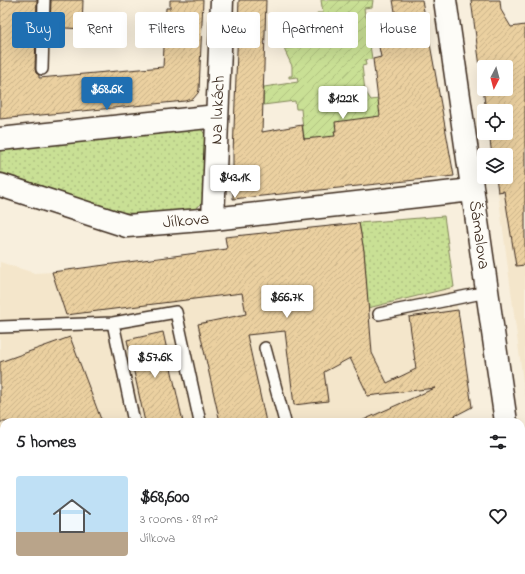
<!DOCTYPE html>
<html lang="en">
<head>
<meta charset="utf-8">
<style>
	:root { --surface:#fff; --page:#f6f6f6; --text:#202124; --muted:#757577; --line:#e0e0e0; --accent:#1f6fb2 }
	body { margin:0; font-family:"Indie Flower",sans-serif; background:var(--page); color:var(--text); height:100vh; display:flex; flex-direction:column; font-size:15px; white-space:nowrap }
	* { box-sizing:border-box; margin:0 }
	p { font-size:13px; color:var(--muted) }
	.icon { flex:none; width:22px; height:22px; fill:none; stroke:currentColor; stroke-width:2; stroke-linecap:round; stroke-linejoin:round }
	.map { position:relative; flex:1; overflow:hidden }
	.panel { position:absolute; left:0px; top:418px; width:525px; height:156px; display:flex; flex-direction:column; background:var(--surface); border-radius:12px 12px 0 0; box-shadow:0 4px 16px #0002 }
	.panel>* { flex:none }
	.banner { position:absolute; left:12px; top:12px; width:501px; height:36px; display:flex; gap:8px }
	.needle { width:26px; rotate:186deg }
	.tools { position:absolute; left:477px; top:60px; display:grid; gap:8px }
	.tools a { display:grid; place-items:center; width:36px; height:36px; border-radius:4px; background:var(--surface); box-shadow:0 4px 16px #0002; font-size:20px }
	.price { position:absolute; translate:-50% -34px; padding:0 9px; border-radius:4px; background:#fff; color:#222; font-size:13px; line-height:26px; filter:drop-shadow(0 1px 2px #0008) }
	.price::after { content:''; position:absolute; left:50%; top:24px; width:12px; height:9px; margin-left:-6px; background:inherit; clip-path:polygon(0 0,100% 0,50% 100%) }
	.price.on { background:var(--accent); color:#fff }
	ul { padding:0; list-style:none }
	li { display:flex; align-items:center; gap:12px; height:100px; padding:0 16px }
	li+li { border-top:1px solid var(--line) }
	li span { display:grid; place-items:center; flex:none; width:112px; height:80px; border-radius:4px; color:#555 }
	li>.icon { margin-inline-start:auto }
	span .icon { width:48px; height:48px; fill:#fffc; stroke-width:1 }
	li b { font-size:17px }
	h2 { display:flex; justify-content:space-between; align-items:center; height:48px; padding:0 16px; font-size:17px }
	.tag { padding:0 14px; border-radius:4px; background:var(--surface); box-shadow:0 4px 16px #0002; font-size:14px; line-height:36px }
	.tag.on { background:var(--accent); color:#fff }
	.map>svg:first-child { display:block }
</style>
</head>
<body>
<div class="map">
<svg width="525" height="574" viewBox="0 0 525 574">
	<defs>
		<pattern id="park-dots" width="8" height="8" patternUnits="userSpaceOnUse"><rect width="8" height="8" fill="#c9e095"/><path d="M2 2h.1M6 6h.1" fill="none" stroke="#aec080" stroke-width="1.8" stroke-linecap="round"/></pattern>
		<pattern id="garden-furrows" width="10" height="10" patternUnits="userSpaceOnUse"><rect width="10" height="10" fill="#c9e095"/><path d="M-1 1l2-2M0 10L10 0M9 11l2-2" fill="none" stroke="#aec080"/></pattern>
		<pattern id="building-hatch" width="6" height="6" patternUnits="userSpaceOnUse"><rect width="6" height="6" fill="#ebd0a0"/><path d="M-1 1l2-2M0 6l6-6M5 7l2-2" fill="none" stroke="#cab389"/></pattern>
	</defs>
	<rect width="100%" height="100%" fill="#f8efdd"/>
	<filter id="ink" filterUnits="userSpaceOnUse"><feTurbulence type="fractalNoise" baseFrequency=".025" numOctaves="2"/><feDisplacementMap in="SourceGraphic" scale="8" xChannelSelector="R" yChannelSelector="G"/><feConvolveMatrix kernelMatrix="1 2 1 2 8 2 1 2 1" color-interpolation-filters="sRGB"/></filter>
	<g filter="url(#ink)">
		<!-- built -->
		<path fill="#f4e6cb" d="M525,63V397L496,177H506V111H486L480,70L484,69V89H506V67Z
			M359,223L364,251L368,308L454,287L472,407L443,422H4V570H141L132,574H0V262L34,273L52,272L227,249L225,237Z
			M249,570H503L504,574H240Z"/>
		<!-- park -->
		<path fill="url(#park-dots)" stroke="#82855a" d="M196,127L202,130L207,138L205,199L199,206L194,210L141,214L118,212L0,172V147Z
			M444,216L454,287L368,308L364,251L359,223Z"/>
		<!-- garden -->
		<path fill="url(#garden-furrows)" stroke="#82855a" d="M321,0H373L372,7L364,8L365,15L369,23L371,38H369L372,59L365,60L366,65L362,66L365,91L371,100L386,98L382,116L352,129L335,131L336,142L315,144L314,138L304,139L301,109H296L295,101L263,105L264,87L298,82L297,77L289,78V76H292V66L284,49L321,44L317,13H323Z"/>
		<!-- building -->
		<path fill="url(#building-hatch)" stroke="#3b2a1e" fill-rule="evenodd" d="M0,0H37L35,69L36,73L39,75V78L163,67L166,8H170V0H203L199,90L198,93L193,99L185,101L0,119Z
			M51,0H83L82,29L50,27Z
			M239,0H266L262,132L302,125L304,139L335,136L334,131H336L335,122L380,116L373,59L381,57L377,37L399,34L393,0H422L454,176L233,199V154Z
			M471,0H500L501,10L511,27L525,25V265L516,266L504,191L498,192L496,177H506V155H492L489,133H506V111H486ZM484,67H506V89H484Z
			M359,223L364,251L372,353L387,383L416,369L409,317L458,310L472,407L443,422H359L435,388L367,396L366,393H367L350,358L324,372L328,401L294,405L285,331L247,335L266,422H220L198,324L246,314L242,293L66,315L52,272L227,249L225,237Z
			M163,332L183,422H145L127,340Z
			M70,337L102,422H0V362Z"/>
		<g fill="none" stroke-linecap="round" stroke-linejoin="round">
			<defs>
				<path id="service" d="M42,69L44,0
					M379,314L487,292
					M113,323L134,422
					M0,327L113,323L176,312L200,422
					M265,348L285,422
					M0,560L4,558
					M389,570L391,574"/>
				<path id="minor" d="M445,0L506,422
					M0,139L217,116
					M0,185L127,226L213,219L472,190
					M213,219L222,0
					M521,483H525
					M521,521L525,546
					M188,574L196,570"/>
			</defs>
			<!-- service casing -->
			<use href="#service" stroke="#3b2a1e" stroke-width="14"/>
			<!-- minor casing -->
			<use href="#minor" stroke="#3b2a1e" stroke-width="25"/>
			<!-- service -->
			<use href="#service" stroke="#fdfcf7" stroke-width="11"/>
			<!-- minor -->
			<use href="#minor" stroke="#fdfcf7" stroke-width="22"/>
		</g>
	</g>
	<g text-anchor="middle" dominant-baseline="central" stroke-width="4" stroke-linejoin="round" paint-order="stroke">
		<!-- street labels -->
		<g font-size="17" fill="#3b2a1e" stroke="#fdfcf7">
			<text transform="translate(218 110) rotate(-88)">Na lukách</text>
			<text transform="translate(186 221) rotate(-5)">Jílkova</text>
			<text transform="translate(479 235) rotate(82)">Šámalova</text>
		</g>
	</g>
</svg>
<div class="tools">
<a><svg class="needle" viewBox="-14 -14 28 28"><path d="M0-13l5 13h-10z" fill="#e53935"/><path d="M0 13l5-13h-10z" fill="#757577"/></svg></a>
<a><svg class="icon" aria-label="locate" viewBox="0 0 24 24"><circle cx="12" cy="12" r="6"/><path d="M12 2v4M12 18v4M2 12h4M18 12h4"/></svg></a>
<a><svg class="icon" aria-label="layers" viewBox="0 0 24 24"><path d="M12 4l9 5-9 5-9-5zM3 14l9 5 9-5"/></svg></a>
</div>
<b class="price on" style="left:107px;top:111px">$68.6K</b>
<b class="price" style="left:343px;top:120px">$122K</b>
<b class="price" style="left:235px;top:199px">$43.1K</b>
<b class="price" style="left:287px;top:319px">$66.7K</b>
<b class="price" style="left:155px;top:379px">$57.6K</b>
<div class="banner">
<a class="tag on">Buy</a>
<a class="tag">Rent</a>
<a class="tag">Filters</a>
<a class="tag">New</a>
<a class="tag">Apartment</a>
<a class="tag">House</a>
</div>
<section class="panel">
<h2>5 homes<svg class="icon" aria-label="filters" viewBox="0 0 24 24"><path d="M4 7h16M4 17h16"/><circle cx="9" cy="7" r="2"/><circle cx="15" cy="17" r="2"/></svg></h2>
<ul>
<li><span style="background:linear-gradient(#bfe0f5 70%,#b9a48a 0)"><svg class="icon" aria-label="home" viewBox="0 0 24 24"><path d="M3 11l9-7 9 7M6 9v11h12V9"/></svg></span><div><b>$68,600</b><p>3 rooms · 89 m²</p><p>Jílkova</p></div><svg class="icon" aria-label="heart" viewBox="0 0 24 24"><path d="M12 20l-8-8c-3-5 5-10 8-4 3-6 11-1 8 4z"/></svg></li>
</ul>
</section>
</div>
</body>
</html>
